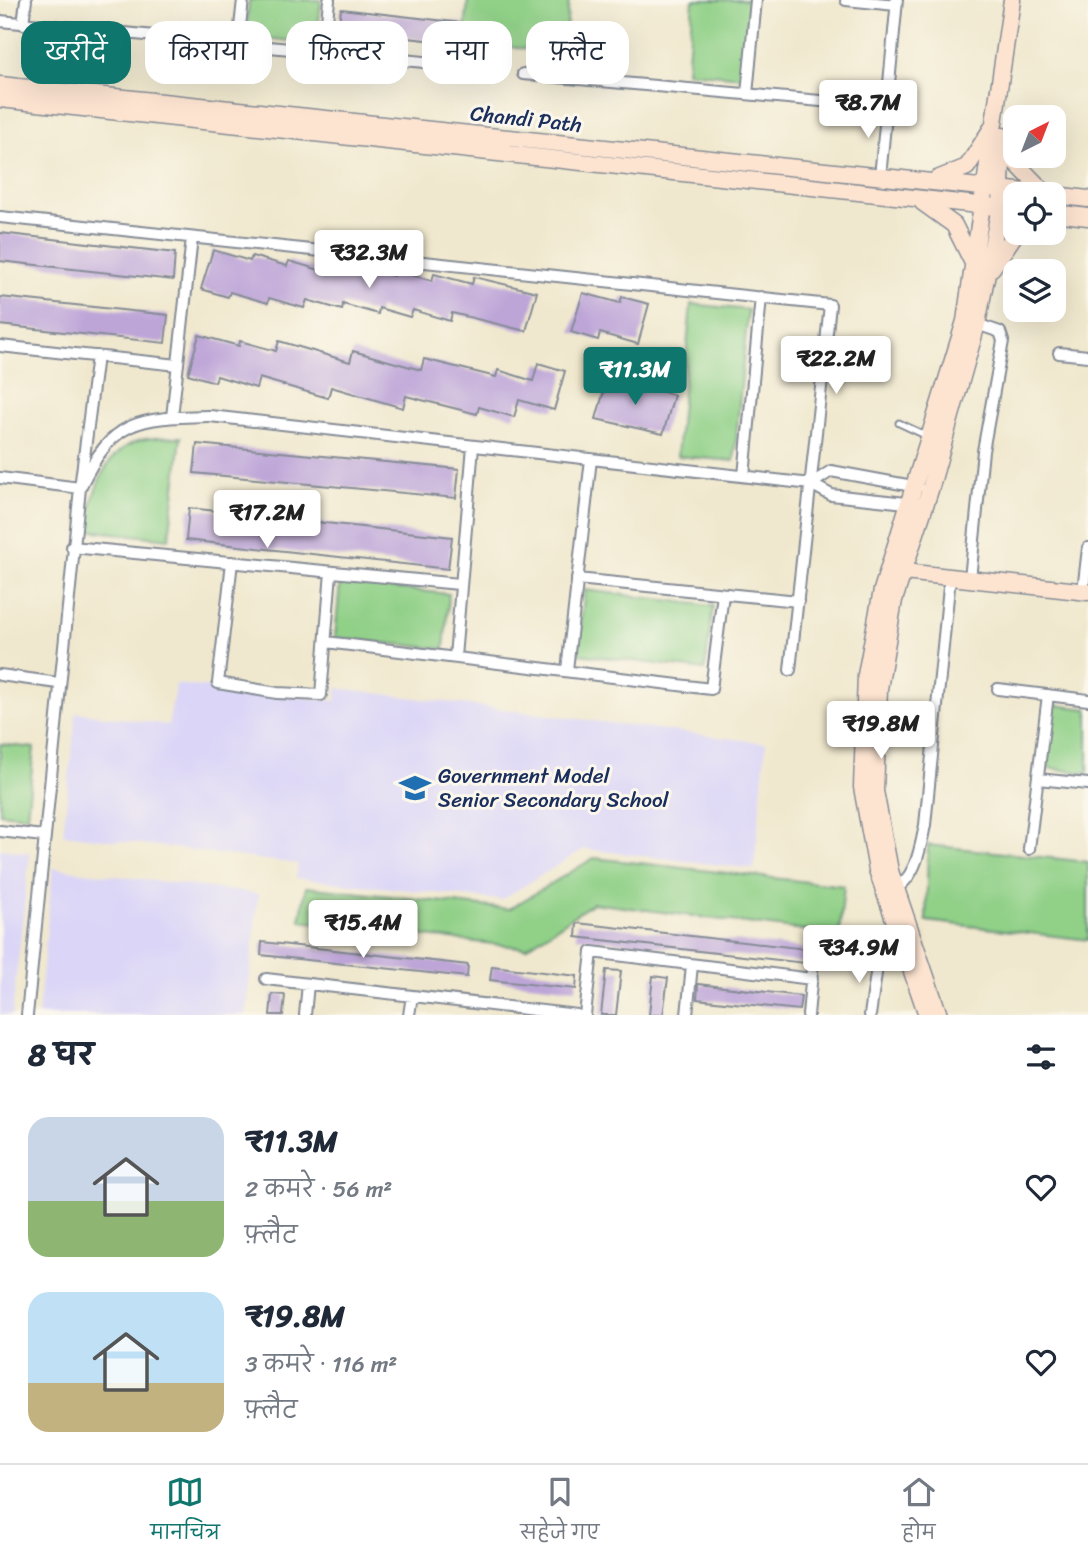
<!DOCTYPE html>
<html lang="hi">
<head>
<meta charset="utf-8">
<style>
	:root { --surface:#fff; --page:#f2f2f3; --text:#1f2937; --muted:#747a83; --line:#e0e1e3; --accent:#0f766e }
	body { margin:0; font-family:Sriracha,"Playpen Sans Deva",sans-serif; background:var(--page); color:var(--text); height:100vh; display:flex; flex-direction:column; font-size:26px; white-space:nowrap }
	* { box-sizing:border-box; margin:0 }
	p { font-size:23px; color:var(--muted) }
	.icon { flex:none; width:38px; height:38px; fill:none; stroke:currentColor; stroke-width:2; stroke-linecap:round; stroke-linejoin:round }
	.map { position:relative; height:1015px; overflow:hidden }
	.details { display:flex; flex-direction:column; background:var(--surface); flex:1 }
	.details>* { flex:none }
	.banner { position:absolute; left:21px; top:21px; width:700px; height:63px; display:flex; gap:14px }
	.needle { width:46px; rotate:42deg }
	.fabs { position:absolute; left:1003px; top:105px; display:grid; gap:14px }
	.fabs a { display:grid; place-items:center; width:63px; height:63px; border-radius:14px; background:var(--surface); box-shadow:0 7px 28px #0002; font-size:35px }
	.price { position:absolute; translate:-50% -60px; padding:0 16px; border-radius:7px; background:#fff; color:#222; font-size:23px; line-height:46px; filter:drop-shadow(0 2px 4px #0008) }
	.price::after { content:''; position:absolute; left:50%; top:42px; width:21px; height:16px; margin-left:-10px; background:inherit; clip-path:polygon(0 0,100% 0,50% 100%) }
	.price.selected { background:var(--accent); color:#fff }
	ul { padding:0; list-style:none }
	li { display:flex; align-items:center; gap:21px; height:175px; padding:0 28px }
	li span { display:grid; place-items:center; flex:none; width:196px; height:140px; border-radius:21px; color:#555 }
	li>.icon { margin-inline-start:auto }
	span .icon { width:84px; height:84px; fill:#fffc; stroke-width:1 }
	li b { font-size:30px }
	h2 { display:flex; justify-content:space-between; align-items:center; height:84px; padding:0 28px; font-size:30px }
	.chip { padding:0 24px; border-radius:21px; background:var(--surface); box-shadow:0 7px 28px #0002; font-size:24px; line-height:63px }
	.chip.selected { background:var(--accent); color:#fff }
	.tab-bar { display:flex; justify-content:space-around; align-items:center; height:98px; border-top:2px solid var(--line); background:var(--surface); font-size:19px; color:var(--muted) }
	.tab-bar a { display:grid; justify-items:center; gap:4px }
	.tab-bar .selected { color:var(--accent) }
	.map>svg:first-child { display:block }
</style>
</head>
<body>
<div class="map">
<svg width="1088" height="1015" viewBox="0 0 1088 1015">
	<rect width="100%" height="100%" fill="#fbf7ec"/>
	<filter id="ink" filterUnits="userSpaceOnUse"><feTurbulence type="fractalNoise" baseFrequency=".0143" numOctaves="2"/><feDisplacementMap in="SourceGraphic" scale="14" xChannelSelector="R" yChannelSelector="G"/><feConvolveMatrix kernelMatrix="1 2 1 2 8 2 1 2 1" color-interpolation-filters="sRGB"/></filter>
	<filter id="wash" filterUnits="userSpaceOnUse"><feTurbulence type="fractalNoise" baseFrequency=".00686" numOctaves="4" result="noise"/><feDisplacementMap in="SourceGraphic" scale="28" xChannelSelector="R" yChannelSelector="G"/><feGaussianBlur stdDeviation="1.57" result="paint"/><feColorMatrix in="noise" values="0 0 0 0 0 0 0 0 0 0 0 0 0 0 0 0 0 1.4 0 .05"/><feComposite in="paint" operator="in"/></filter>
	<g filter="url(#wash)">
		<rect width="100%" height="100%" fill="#f0e8ce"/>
		<!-- built -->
		<path fill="#dbd6f7" d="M176,684L336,701L337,688L766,743L754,869L584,849L501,900L296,878L298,864L63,834L76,712L168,725Z
			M0,849L30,853L12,1015H0Z
			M53,868L258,894L246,1015H38Z"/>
		<!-- green -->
		<path fill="#90d087" stroke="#568072" stroke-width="2" d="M249,0H321L317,44L246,36Z
			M468,0H569L564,53L464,42Z
			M693,0H750L743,77L687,72Z
			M691,304L748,310L734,461L677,456Z
			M181,437L169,539L86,530C92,496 102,451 141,440C153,437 169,438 181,437Z
			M340,583L449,594L444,649L335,638Z
			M585,590L713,606L705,670L577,654Z
			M1054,705L1088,709V773L1047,768Z
			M0,744L34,748L27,816L0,813Z
			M928,845L1088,862V940L926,921Z
			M594,858L844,886L839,935L593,903L526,948L300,921L306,887L509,909Z"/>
		<g id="blocks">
			<!-- building -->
			<path fill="#bda5d8" d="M341,9L462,23L460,44L338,30Z
				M0,233L175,253L173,280L0,261Z
				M213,250L250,261L252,256L287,266L289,261L323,271L326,263L360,273L362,267L393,276L395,270L432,281L434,274L472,284L474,277L537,292L526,331L452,313L450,321L413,310L410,317L379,308L378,314L343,304L342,310L307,300L304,308L269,298L268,303L230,292L228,297L201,289Z
				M583,293L620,303L622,297L649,304L638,344L600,333L598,340L571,332Z
				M0,297L168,315L165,343L0,325Z
				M199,335L239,346L240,341L276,351L279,341L350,362L353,351L421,370L424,359L496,377L498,370L533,381L538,363L565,371L554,410L519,400L514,417L479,407L477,414L406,396L403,408L331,387L328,398L259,378L256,388L217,376L215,382L188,374Z
				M607,380L646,392L647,387L674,395L663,434L596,419Z
				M197,444L459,469L456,498L194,473Z
				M189,508L452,537L448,569L186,540Z
				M577,923L806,949L805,963L576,937Z
				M262,942L468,965L467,977L261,955Z
				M492,966L577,976L576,989L490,980Z
				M606,970L621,971L616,1015H601Z
				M653,976L668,978L663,1015H649Z
				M698,984L801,996L799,1010L697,999Z
				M272,994L285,995L283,1015H270Z"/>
		</g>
	</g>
	<g filter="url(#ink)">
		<use href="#blocks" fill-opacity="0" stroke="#868c96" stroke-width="2"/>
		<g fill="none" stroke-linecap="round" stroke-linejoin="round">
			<defs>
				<path id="lane" d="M899,423L927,436"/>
				<path id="street" d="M846,0L896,5
					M0,21L486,68
					M23,24L26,0
					M238,44L243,0
					M324,53L329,0
					M523,74L887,107
					M747,94L756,0
					M880,177L897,0
					M0,217L830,305L790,670
					M0,346L178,365
					M1059,353L1088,356
					M172,417L192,238
					M744,476L761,297
					M0,478L80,488L97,356
					M811,484L831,471L918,487
					M72,547L459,584
					M232,562L218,683L277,693L321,695L331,572
					M577,579L798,601
					M970,579L983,451L1003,341L1000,332L971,322
					M1083,591L1088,548
					M326,642L711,689L723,594
					M455,657L473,446
					M567,670L591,459
					M0,675L58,683
					M998,689L1088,700
					M1038,779L1088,784
					M0,831L43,836
					M1029,849L1048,695
					M891,891C916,880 920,849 925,825L950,577
					M266,979L577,1015
					M27,1015L80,488C113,418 138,418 210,416L811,484L831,495L925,505
					M305,1015L308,984
					M409,1015L412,996
					M585,1015L592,952L812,979
					M687,1015L692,965
					M808,1015L815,940
					M870,1015L878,960"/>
				<path id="secondary" d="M0,85L1047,194
					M0,99L1015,209
					M1006,137L1016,163L1046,194
					M937,179L967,167L992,128
					M1054,195L1088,199
					M922,202L954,225L973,263
					M1054,213L1088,217
					M992,268L1016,233
					M895,571L1088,592
					M927,1015L877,870L862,787L866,675L882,590L965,321L1012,0
					M939,1015L890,871L875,791L879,689L894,600L930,490L977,324L1000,207L1003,136"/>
			</defs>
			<!-- lane casing -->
			<use href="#lane" stroke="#868c96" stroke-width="9"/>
			<!-- street casing -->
			<use href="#street" stroke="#868c96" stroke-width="14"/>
			<!-- secondary casing -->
			<use href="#secondary" stroke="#868c96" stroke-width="19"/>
			<!-- lane -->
			<use href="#lane" stroke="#fff" stroke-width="5"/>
			<!-- street -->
			<use href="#street" stroke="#fff" stroke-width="10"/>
			<!-- secondary -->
			<use href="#secondary" stroke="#fde4d1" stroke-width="16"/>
		</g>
	</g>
	<!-- icons -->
	<defs>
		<symbol id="school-bare" viewBox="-9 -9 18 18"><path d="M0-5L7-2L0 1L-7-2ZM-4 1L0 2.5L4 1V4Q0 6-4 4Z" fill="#1f6fb2" stroke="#fbf7ec" stroke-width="2.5" paint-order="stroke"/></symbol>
	</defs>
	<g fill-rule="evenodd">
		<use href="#school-bare" x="393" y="766" width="44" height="44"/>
	</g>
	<g text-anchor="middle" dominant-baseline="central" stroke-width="6" stroke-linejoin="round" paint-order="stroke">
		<!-- street labels -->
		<g font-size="21" fill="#1b2f5e" stroke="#fbf7ec">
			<text transform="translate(526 119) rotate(6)">Chandi Path</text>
		</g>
		<!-- poi labels -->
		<g font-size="21" fill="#1b2f5e" stroke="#fbf7ec" text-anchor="start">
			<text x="438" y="776">Government Model<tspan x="438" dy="24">Senior Secondary School</tspan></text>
		</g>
	</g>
</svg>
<div class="fabs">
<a><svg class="needle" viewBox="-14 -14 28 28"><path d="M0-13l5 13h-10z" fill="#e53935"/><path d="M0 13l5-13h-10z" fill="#747a83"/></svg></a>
<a><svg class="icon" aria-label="locate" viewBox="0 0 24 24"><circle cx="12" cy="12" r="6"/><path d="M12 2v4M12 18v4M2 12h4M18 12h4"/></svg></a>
<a><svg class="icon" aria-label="layers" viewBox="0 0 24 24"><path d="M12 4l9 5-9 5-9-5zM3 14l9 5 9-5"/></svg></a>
</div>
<b class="price" style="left:868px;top:140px">₹8.7M</b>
<b class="price" style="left:369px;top:290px">₹32.3M</b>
<b class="price" style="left:836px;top:396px">₹22.2M</b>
<b class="price selected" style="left:635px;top:407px">₹11.3M</b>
<b class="price" style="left:267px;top:550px">₹17.2M</b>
<b class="price" style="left:881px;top:761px">₹19.8M</b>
<b class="price" style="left:363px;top:960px">₹15.4M</b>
<b class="price" style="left:859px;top:985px">₹34.9M</b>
<div class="banner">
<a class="chip selected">खरीदें</a>
<a class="chip">किराया</a>
<a class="chip">फ़िल्टर</a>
<a class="chip">नया</a>
<a class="chip">फ़्लैट</a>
</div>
</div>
<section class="details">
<h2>8 घर<svg class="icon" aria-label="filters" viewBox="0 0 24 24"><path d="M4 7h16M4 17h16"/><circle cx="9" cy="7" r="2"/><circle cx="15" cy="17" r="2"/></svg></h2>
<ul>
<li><span style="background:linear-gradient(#c9d6e8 60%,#8fb573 0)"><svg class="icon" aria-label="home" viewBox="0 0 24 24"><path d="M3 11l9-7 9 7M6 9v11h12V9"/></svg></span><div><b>₹11.3M</b><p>2 कमरे · 56 m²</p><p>फ़्लैट</p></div><svg class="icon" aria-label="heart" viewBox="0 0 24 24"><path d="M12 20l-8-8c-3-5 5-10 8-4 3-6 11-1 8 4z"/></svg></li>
<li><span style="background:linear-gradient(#bfe0f5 65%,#c2b280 0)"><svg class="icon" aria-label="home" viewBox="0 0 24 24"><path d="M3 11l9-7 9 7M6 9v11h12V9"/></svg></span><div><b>₹19.8M</b><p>3 कमरे · 116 m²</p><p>फ़्लैट</p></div><svg class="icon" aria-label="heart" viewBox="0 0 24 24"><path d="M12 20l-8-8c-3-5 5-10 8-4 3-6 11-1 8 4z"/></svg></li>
</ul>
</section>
<nav class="tab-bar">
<a class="selected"><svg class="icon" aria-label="map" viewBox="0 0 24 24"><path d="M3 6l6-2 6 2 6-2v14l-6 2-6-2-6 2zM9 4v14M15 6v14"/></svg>मानचित्र</a>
<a><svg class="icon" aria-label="saved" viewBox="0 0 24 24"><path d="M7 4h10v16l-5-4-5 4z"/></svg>सहेजे गए</a>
<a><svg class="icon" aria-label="home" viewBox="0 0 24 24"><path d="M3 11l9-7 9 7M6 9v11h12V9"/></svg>होम</a>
</nav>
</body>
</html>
